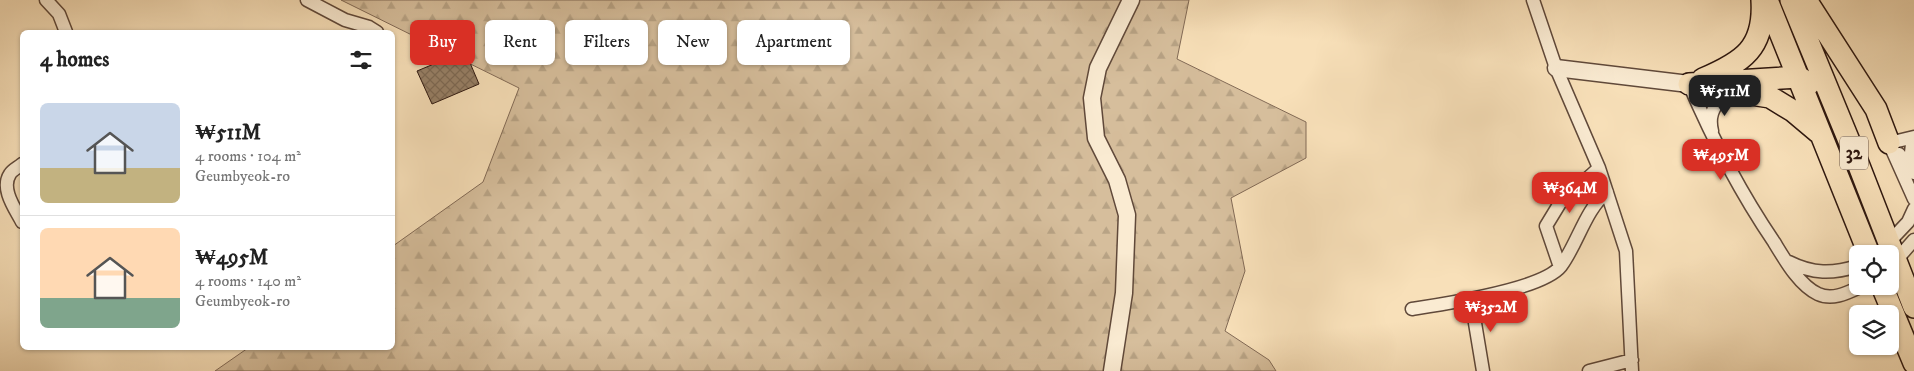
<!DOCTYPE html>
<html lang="en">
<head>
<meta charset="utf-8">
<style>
	:root { --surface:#fff; --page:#f6f6f6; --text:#222; --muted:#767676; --line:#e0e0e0; --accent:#d93025 }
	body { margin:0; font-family:"IM FELL DW Pica",serif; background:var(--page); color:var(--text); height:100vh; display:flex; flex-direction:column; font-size:19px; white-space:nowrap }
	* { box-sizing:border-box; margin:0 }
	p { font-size:16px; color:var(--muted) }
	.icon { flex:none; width:28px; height:28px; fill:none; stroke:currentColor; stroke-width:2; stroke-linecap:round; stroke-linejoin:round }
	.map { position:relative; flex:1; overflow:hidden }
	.side { position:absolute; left:20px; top:30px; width:375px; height:320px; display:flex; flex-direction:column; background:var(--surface); border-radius:8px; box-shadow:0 1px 4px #0004 }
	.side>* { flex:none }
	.banner { position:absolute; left:410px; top:20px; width:475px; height:45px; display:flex; gap:10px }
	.buttons { position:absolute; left:1849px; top:245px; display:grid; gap:10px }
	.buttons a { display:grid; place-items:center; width:50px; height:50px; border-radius:8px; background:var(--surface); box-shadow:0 1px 4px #0004; font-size:25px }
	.price { position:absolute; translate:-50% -42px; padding:0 11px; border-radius:10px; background:var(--accent); color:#fff; font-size:16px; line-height:32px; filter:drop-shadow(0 1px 2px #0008) }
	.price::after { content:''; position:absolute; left:50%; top:30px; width:15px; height:11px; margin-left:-8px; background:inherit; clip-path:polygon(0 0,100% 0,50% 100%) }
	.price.selected { background:#222; color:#fff }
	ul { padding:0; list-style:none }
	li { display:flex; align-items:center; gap:15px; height:125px; padding:0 20px }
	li+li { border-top:1px solid var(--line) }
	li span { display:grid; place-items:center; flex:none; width:140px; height:100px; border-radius:8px; color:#555 }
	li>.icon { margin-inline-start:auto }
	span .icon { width:60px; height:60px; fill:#fffc; stroke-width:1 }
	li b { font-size:21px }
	h2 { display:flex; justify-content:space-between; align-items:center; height:60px; padding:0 20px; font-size:21px }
	.pill { padding:0 18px; border-radius:8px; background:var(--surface); box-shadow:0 1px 4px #0004; font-size:18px; line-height:45px }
	.pill.selected { background:var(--accent); color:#fff }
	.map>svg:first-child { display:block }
</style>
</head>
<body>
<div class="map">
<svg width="1914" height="371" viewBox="0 0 1914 371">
	<defs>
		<pattern id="forest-firs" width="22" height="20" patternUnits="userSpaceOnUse" patternTransform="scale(1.25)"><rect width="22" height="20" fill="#d6be9c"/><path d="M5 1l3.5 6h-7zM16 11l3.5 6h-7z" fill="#b8a385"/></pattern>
		<pattern id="building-cross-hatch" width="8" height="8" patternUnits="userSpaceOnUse" patternTransform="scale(1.25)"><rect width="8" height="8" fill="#978067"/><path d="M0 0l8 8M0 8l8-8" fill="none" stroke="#7c6853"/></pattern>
	</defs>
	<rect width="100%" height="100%" fill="#f8e0b9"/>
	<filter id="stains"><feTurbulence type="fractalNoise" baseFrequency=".004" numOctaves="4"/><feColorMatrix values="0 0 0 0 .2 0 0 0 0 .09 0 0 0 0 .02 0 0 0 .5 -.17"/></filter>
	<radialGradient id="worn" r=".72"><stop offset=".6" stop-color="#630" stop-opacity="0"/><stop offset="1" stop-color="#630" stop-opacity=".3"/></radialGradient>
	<!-- forest -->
	<path fill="url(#forest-firs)" stroke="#826a56" d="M341,0H1189L1177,59L1306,122V158L1231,198L1245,271L1225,331L1269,360L1276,371H215L248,348H392L393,246L483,182L519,88Z"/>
	<!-- building -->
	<path fill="url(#building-cross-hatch)" stroke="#2e170f" d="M465,51L479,84L432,104L417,71Z"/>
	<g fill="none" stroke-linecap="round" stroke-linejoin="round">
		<defs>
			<path id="minor" d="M46,0L59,14L66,32
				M307,0L345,20L369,27L377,32
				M1533,0L1556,68L1599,168L1626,251L1632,371
				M1689,84C1713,140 1740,192 1774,242C1785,260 1799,285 1818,294C1833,301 1849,292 1862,286
				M1712,131C1707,111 1718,99 1735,91
				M1914,139C1910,148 1910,157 1914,166
				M1889,143L1914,199
				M1889,143L1914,137
				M1899,154L1914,173
				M22,164C19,167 12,170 10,174C0,189 16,210 22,222
				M1891,240L1908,222L1914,209
				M1899,257L1914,240
				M1789,262C1813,274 1832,274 1858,266
				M1560,267L1546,226L1560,203L1599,168
				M1471,299L1483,371
				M1412,309C1444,304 1542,290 1561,266C1578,243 1585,210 1607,192
				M1589,371L1632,360"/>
			<path id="tertiary" d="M1556,68L1689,84
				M1112,371L1124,293L1127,215L1117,180L1096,138L1092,98L1098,68L1131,0"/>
			<path id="trunk" d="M1767,0L1869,254
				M1791,0L1854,153L1914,307
				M1806,0L1876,109L1889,143
				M1703,79C1743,62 1765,48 1762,0
				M1689,84L1799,77L1809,84
				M1731,91L1770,97L1793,111L1818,132
				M1882,286L1914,363"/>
		</defs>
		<!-- minor casing -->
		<use href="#minor" stroke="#60493a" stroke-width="15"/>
		<!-- tertiary casing -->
		<use href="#tertiary" stroke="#60493a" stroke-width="19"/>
		<!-- trunk casing -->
		<use href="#trunk" stroke="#2e170f" stroke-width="24"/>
		<!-- minor -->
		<use href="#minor" stroke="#faebd2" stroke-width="12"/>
		<!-- tertiary -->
		<use href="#tertiary" stroke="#faebd2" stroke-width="16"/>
		<!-- trunk -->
		<use href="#trunk" stroke="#f8e0b9" stroke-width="21"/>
	</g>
	<g text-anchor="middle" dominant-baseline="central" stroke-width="4.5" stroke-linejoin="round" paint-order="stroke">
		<!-- shield labels -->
		<rect fill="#faebd2" stroke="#6b574a" stroke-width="1" x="1840" y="136.5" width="28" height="33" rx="4"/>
		<g font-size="19" font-weight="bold" fill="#2e170f">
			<text x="1854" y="153">32</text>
		</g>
	</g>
	<rect width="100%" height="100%" filter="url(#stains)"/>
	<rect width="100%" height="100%" fill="url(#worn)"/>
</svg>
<div class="buttons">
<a><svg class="icon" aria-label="locate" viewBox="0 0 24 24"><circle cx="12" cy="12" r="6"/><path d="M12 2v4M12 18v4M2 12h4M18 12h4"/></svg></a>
<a><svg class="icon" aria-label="layers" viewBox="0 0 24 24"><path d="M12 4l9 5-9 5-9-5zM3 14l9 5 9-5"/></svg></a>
</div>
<b class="price selected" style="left:1725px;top:117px">₩511M</b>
<b class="price" style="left:1721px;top:181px">₩495M</b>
<b class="price" style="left:1570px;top:214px">₩364M</b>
<b class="price" style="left:1491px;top:333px">₩352M</b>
<div class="banner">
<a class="pill selected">Buy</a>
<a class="pill">Rent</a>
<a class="pill">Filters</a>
<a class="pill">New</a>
<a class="pill">Apartment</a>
</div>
<section class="side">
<h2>4 homes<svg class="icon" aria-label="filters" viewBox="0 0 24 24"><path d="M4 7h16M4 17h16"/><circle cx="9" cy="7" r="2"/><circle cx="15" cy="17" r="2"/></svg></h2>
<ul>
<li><span style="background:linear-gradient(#c9d6e8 65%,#c2b280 0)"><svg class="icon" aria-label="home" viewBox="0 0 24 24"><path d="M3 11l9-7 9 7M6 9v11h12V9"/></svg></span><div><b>₩511M</b><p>4 rooms · 104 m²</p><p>Geumbyeok-ro</p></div></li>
<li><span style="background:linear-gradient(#ffd9b3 70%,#7fa58c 0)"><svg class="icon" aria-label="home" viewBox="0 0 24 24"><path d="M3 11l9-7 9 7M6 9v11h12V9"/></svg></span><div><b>₩495M</b><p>4 rooms · 140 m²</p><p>Geumbyeok-ro</p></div></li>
</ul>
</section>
</div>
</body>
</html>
